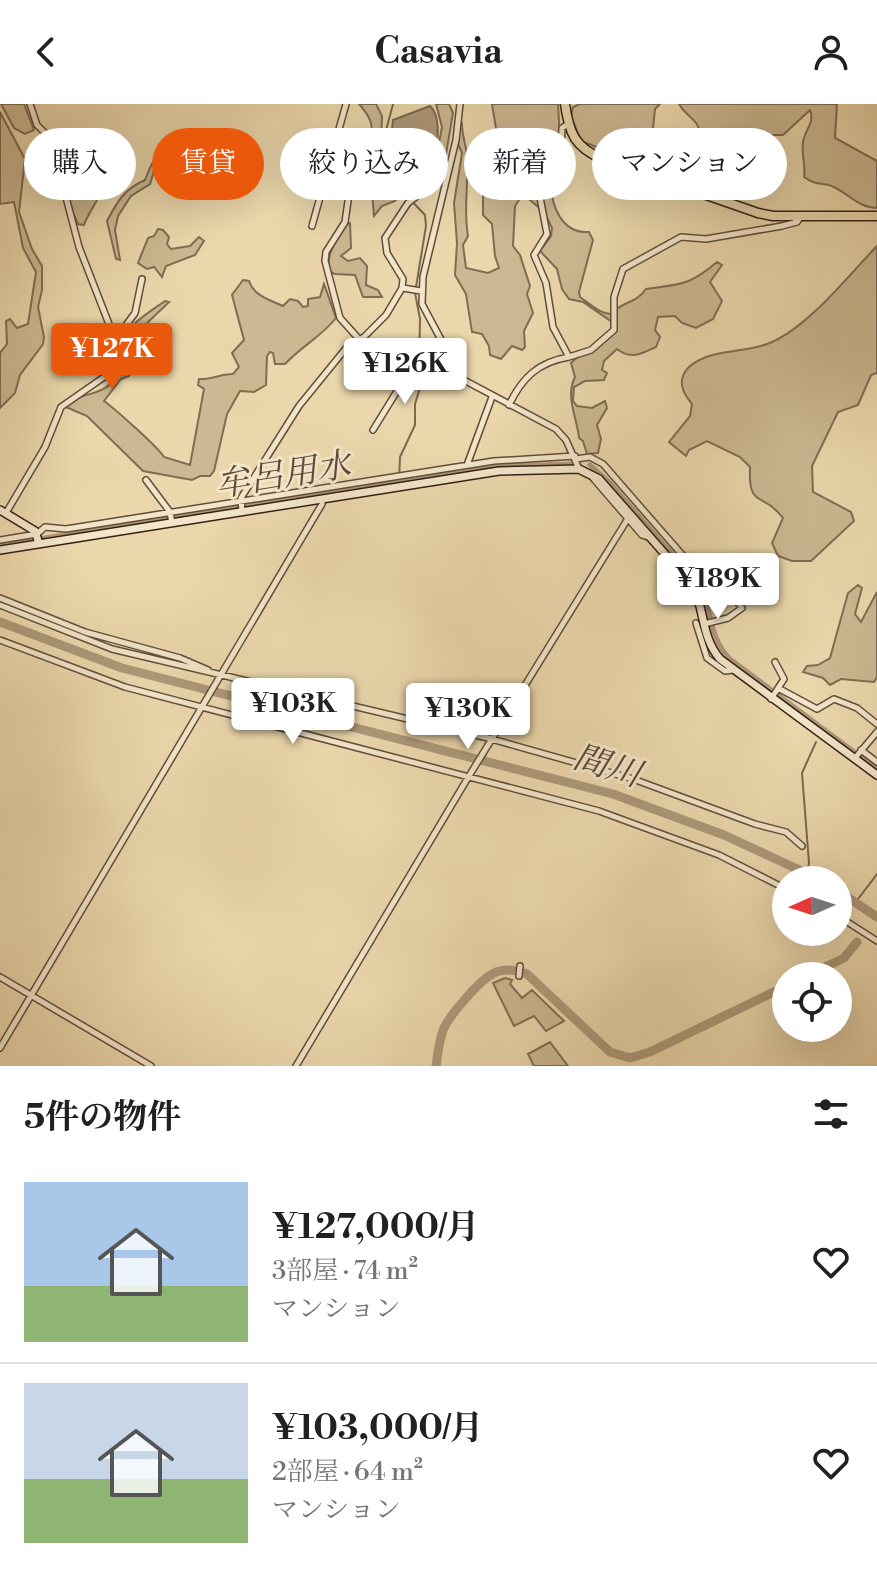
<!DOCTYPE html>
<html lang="ja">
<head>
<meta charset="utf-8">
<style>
	:root { --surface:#fff; --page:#f6f6f6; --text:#202124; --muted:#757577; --line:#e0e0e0; --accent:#ea580c }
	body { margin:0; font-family:"Libre Bodoni","Noto Serif JP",serif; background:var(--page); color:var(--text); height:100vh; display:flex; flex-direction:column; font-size:30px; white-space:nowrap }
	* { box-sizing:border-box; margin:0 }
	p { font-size:26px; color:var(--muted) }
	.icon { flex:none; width:44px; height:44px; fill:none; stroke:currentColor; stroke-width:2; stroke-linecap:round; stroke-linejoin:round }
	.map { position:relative; height:962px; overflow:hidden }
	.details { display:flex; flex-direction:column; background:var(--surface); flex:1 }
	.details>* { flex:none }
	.banner { position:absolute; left:24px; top:24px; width:830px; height:72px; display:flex; gap:16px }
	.needle { width:52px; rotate:267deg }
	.fabs { position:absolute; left:772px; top:762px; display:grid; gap:16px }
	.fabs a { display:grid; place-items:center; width:80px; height:80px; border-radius:50%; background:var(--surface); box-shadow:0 8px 32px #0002; font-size:40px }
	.price { position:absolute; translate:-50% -68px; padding:0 18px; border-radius:8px; background:#fff; color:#222; font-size:26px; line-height:52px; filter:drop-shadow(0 2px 4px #0008) }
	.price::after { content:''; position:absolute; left:50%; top:48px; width:24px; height:18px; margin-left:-12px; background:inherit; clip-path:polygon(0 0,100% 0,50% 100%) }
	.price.active { background:var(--accent); color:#fff }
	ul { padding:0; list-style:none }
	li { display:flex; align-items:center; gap:24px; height:200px; padding:0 24px }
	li+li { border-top:2px solid var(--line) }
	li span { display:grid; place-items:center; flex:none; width:224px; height:160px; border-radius:0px; color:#555 }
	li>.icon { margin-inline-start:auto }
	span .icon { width:96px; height:96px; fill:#fffc; stroke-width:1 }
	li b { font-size:34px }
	h2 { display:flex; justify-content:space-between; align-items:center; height:96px; padding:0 24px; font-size:34px }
	.tag { padding:0 28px; border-radius:36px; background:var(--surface); box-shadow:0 8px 32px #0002; font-size:28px; line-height:72px }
	.tag.active { background:var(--accent); color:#fff }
	header { display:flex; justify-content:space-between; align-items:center; height:104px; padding:0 24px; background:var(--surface); font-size:36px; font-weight:800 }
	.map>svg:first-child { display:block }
</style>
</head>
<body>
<header><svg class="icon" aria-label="back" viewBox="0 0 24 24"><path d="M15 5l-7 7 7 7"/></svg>Casavia<svg class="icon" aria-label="person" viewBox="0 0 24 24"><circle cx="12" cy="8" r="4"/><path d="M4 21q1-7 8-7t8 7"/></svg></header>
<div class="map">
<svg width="877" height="962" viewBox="0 0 877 962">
	<rect width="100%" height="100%" fill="#ebd7ac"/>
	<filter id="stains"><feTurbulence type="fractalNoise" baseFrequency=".0025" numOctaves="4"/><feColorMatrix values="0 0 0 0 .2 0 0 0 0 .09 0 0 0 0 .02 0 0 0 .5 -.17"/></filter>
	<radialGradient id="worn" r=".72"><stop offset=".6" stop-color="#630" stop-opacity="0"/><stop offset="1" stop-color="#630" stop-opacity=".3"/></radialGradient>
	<!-- green -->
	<path fill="#ccb892" stroke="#806c54" stroke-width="2" fill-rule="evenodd" d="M1,0H24L34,26L25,30L14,24Z
		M359,0H376L382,12L381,39L390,46L403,87L395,97L382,102L374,112L372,88L344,75L333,61L337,45L345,37L370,36C375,21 369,11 359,0ZM360,47L373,48L380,57L373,77L362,76L346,63V53L356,52Z
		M436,0H449L453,9L444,62L435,60L442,23Z
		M492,0H558L560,36L555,54L558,73L551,79C551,102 562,130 589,128L593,136L579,188L580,193C590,200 600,210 612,210C621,197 635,201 646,185C680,180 689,182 717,158L722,161L710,178L722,197L713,215L696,224L682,219L675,212L658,213L655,226L660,233L656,243C641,250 631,256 617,245L604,257L602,266L607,269L604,276L585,277L574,283L573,297L577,302L592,304L605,297L607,304L597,321L601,335L598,349L587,350L583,337L579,334C577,313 565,293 575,273L571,259C583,246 603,244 615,227L612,218L583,198L569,195L562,185L557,165L540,147L551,132L552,124L544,108L523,90L515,102L513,142L520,151L530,182L527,190L533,209L524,227L525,243L522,246L512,242L501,255L490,251L489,242L482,230L472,228L466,190L455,171L457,139L454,99L462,49L458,40L460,22L462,20C462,31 466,41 467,52C469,80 463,103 468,132L463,141L466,164L488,169L499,164L495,152L492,120L483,111V85L499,43Z
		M580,0H660L655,5L652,34L632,57L581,37L571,12L573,3Z
		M679,0H837L835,34L877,57V104C857,104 847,87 829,81C818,79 814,80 804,73C806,61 801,50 803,38C805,25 815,19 810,6L783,31H747L711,37L706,45L722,70L733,78L740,76L741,84L734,85L720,73L698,41C705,16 689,17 679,0Z
		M0,8L25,55L19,108L32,145L42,162V186L38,203L44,233L43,240L20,271L15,289L0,304V249L7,240L6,217L10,215L17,224L28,220L36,168L23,144L14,98L0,100Z
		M205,27H211L208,34L183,43L157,57L150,80L131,92L118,112L115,126L120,156L116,155L107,117C117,98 124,85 145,76C158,39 170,40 205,27Z
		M63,49H68L72,70L81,75L89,70L103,77C103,92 89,106 84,121L78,120L69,100Z
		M350,119L351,144L341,152L348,157L360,154L367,162L366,181L378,186L382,193H363L355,171L335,170L329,167C326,147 338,136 346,120Z
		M158,125L163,126L169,133L167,140L171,145L190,142L199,133L204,137L195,151L166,162L162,173L154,163L147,165L138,159L148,134L154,132Z
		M877,142V269L871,271L858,301L838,308L812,362L813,388L851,408L854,417L811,457H792L778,452L772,439L783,414C763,387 748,406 750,363L740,353L707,337L689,346L686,352L669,338L690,312L692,300C682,288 676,275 690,262C714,243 747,250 772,238C810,221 848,172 877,142Z
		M243,176L249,177C254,192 270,196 283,202L290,195L298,197L303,203L308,202V195L320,193L324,180L336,214C322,232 302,242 285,260H275L273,249L270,248L267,252L266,281L254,288L240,287L227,310L214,367L210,372H200L192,376L143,367L87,312L66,303C78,288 96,293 109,281C122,270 114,253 120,239C126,222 151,207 165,197L169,198L143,223L129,272L121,275L104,297C115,305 158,343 164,353L190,361L204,285L198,281L199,275C212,276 219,270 233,270L239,263L232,249L244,236L232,191Z
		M858,481L862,484L855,510L861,518L877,488V573L874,578L841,575L830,581L823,574L803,568L807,562L818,561L830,554L848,489Z
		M505,874L512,876L510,880L522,894L532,886L564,917L546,927L534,912L514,922L493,879Z
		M550,938L568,962H534L528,950Z"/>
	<!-- water -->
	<path fill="#ad9879" stroke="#7d6851" stroke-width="2" d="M430,2C442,13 439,52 428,62L406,58L391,35L393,16Z"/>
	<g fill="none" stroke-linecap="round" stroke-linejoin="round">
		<!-- stream -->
		<path stroke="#7d6851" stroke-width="2" d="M393,0L384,34L395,52L405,90L425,111L426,122L415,189L420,215L419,261L423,274L415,300V321L400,353L399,378
			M807,769L809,759L802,669L816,638
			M855,799L877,770"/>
		<!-- canal -->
		<path stroke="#ad9879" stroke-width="5" d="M590,361L609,378L696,477C714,503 706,530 730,555L877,665
			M0,441L501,362L574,360"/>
		<!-- river -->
		<path stroke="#ad9879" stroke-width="9" d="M0,518L122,564L613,690L724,731L821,776
			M838,787L877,813
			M807,872L844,854L857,838
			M436,962C438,950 439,935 444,924C451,910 481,874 496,868C507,864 517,866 527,870L610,948L630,954L650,948L786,882"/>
		<defs>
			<path id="street" d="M460,0L456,36L423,173L422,200L462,275L556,325L566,336L579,365
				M326,73L350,83L345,118L326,148L325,157L340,214L358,234L384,253L413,267L462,275
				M312,122L346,0
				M403,184L421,187
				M114,233L118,232L135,209L142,175
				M569,253L591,246L614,226V193L623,165L681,133L706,135L782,122L797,118L801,112
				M509,301C522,274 538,258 569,253L553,223L546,179L534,151L547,130L538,83L561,48L562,24L568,20
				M373,326L410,266
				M576,355L590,353L603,360L705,477L711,493H733L742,504L728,514L704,520
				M467,361L492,293
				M593,374L642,431L651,434
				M146,376L170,408L172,419
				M242,408L241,394L299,302L347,243L364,233L386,211L402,184L403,175L387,149L385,134L408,99L417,92
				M6,409L45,343L61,303L107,271L113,256L114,233L79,143L62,78L58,42L37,21L30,0
				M0,436L37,430L45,423L66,425L494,357L575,352
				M0,494L85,528L180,554L208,566
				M0,501L112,545L488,634L633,675L755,720L786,728L802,742
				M696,519L707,554L725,567L733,566
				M0,536L125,583L599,707L719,751L786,785
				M778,584L817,605L834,595L857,604L877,620
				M771,595L784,575L775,558
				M861,646L877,658
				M855,654L877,628
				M838,812L877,837
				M519,872L520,862
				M0,873L151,962
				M0,944L322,400V395
				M296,962L469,672L627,416"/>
			<path id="secondary" d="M0,406L35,427L39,440
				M0,446L499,367L579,365L599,375L693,482C705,506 701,533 720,555L877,671"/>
			<path id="primary" d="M565,0C569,29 575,44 603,55L758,109L773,112H877"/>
		</defs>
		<!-- street casing -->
		<use href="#street" stroke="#624d3b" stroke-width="8"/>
		<!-- secondary casing -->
		<use href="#secondary" stroke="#341f15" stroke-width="10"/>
		<!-- primary casing -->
		<use href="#primary" stroke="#341f15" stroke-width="11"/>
		<!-- street -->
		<use href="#street" stroke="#f2e5c9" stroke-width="5"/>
		<!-- secondary -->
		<use href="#secondary" stroke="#f2e5c9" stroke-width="7"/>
		<!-- primary -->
		<use href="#primary" stroke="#ebd7ac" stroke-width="8"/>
	</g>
	<g text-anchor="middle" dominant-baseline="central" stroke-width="6" stroke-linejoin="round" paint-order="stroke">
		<!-- water labels -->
		<g font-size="34" font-style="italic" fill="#5e4938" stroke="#f2e5c9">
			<text transform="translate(283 372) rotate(-9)">牟呂用水</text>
			<text transform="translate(607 663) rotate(17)">間川</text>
		</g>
	</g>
	<rect width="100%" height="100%" filter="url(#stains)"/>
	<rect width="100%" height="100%" fill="url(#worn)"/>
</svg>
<div class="fabs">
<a><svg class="needle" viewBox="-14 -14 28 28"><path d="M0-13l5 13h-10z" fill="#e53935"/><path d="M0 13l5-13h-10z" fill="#757577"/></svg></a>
<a><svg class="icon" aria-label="locate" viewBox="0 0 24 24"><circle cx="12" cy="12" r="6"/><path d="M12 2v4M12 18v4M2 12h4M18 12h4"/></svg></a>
</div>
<b class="price active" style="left:112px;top:287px">¥127K</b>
<b class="price" style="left:405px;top:302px">¥126K</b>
<b class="price" style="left:718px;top:517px">¥189K</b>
<b class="price" style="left:293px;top:642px">¥103K</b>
<b class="price" style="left:468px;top:647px">¥130K</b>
<div class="banner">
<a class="tag">購入</a>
<a class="tag active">賃貸</a>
<a class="tag">絞り込み</a>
<a class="tag">新着</a>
<a class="tag">マンション</a>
</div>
</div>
<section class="details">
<h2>5件の物件<svg class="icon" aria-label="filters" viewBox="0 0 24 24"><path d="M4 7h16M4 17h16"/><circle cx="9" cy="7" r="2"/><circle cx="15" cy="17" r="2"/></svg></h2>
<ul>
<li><span style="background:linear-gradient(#a9c7e8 65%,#8fb573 0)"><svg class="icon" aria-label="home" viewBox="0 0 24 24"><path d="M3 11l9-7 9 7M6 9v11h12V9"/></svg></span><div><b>¥127,000/月</b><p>3部屋 · 74 m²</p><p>マンション</p></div><svg class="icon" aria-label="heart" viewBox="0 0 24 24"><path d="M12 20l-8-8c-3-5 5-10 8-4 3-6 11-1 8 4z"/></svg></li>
<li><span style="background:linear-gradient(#c9d6e8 60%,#8fb573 0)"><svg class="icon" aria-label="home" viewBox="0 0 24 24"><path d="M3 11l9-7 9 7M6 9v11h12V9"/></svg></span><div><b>¥103,000/月</b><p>2部屋 · 64 m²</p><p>マンション</p></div><svg class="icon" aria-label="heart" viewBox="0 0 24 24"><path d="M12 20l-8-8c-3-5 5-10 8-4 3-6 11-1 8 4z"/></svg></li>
</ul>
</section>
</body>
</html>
